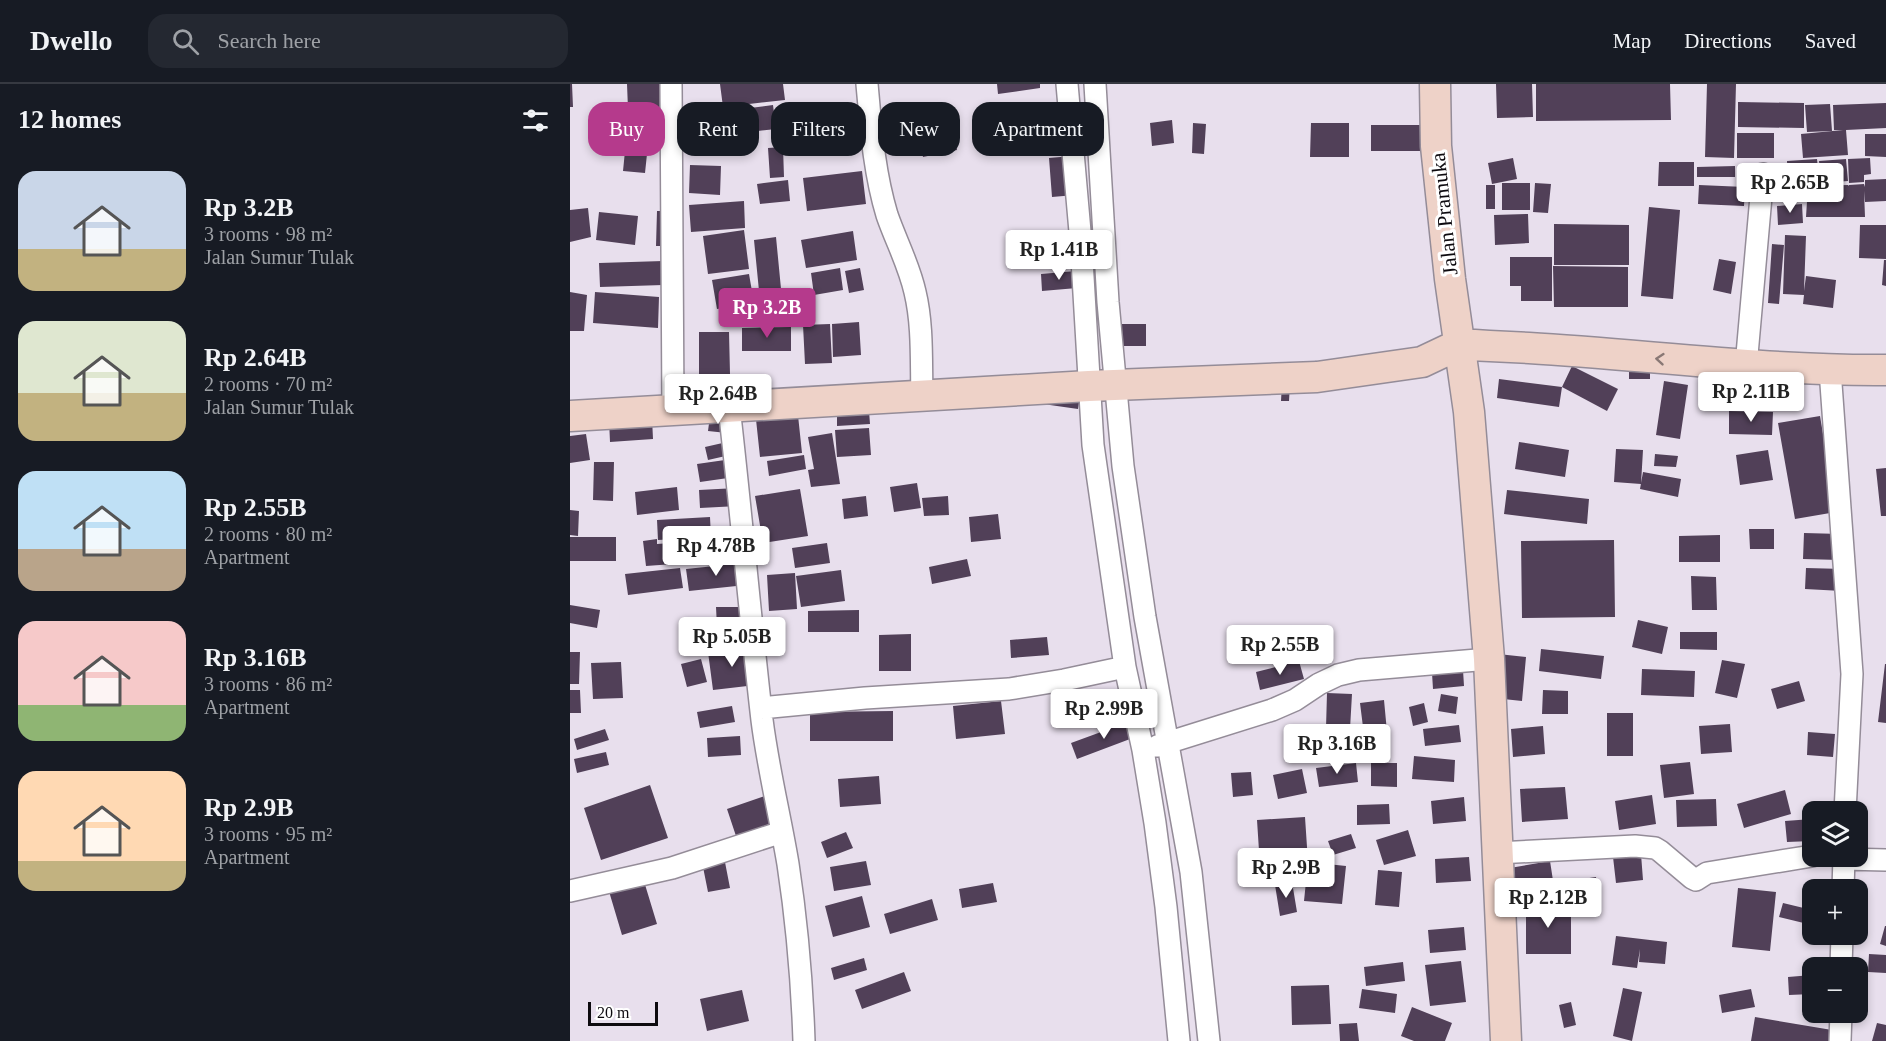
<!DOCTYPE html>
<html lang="en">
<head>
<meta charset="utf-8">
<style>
	:root { --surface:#171b24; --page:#242831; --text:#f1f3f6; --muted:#9ea1a6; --line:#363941; --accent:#b53a8c }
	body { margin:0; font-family:"Times New Roman",serif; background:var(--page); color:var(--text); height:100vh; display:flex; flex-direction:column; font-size:22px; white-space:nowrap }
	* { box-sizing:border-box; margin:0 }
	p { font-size:20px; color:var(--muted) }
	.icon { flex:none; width:33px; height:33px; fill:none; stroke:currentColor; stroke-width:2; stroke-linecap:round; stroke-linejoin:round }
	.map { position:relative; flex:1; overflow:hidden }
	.side { display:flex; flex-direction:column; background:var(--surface); width:570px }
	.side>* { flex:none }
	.guide { position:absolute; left:18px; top:18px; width:570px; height:54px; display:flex; gap:12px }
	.buttons { position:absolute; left:1232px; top:717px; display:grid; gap:12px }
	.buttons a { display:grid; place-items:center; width:66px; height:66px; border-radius:12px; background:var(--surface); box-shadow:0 3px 9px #0003; font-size:30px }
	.scale { position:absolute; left:18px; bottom:15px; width:70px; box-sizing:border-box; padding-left:6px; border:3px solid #0d0a0f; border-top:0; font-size:16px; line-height:21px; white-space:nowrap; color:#0d0a0f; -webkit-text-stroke:4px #fff; paint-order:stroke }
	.price { position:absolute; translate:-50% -51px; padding:0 14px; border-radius:6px; background:#fff; color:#222; font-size:20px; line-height:39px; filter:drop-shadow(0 2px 3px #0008) }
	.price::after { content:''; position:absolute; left:50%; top:36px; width:18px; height:14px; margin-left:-9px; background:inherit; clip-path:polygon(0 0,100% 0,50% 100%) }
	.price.on { background:var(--accent); color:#fff }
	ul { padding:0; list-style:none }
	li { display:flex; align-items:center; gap:18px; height:150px; padding:0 18px }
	li span { display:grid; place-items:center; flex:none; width:168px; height:120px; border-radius:18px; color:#555 }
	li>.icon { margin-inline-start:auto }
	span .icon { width:72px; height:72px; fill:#fffc; stroke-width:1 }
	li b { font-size:26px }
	h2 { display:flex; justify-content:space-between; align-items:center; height:72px; padding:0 18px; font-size:26px }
	.chip { padding:0 21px; border-radius:18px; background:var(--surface); box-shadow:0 3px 9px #0003; font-size:21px; line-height:54px }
	.chip.on { background:var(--accent); color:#fff }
	header { display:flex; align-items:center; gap:36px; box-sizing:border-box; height:84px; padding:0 30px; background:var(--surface); border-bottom:2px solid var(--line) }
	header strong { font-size:28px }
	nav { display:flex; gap:33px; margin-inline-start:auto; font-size:21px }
	.search { width:420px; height:54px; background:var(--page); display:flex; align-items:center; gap:15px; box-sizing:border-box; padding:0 21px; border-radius:18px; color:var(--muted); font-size:22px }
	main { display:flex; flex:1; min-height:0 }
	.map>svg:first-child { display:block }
</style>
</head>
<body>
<header>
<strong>Dwello</strong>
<div class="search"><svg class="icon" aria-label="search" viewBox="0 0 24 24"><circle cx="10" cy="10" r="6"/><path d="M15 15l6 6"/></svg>Search here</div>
<nav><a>Map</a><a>Directions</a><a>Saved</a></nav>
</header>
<main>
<section class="side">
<h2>12 homes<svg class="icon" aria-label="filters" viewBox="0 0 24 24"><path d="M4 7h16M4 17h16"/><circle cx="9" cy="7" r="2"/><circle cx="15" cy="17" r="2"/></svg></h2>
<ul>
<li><span style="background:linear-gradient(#c9d6e8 65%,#c2b280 0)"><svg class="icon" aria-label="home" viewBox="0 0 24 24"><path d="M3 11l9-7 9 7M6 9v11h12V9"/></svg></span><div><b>Rp 3.2B</b><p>3 rooms · 98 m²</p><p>Jalan Sumur Tulak</p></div></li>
<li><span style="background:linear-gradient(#dfe7d0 60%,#c2b280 0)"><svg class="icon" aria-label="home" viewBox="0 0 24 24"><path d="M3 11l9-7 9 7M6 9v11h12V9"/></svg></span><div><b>Rp 2.64B</b><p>2 rooms · 70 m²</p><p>Jalan Sumur Tulak</p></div></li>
<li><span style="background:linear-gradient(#bfe0f5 65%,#b9a48a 0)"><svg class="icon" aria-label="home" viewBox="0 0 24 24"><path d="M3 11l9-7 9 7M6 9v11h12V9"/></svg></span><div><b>Rp 2.55B</b><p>2 rooms · 80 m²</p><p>Apartment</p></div></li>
<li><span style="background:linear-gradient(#f6c9c9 70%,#8fb573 0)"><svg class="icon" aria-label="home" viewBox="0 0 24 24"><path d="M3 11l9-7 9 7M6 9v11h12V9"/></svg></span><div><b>Rp 3.16B</b><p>3 rooms · 86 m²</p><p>Apartment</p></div></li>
<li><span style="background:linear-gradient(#ffd9b3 75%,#c2b280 0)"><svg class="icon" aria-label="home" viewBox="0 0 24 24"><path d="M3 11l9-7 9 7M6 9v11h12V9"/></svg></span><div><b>Rp 2.9B</b><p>3 rooms · 95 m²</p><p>Apartment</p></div></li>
</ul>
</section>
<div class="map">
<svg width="1316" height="957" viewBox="0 0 1316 957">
	<rect width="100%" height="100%" fill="#e8dfed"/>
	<!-- building -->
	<path fill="#514058" d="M0,0H2L3,23H0Z
		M57,0H98L99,23L58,25Z
		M150,0H213L215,16L153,23Z
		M427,0H470V4L428,10Z
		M926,0H962L963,33L927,34Z
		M966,0H1100L1101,36L966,37Z
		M1137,0H1166L1164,74L1135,73Z
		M1168,18L1234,19V44L1168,43Z
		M1316,19V44L1276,46L1278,71L1233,74L1231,50L1273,46H1264L1263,21Z
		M1260,20L1262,47L1237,48L1235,21Z
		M203,21L206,45L136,53L133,30Z
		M602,36L604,59L582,62L580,39Z
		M381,38L387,66L353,73L347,45Z
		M623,39L636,40L634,70L622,69Z
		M741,39H779V73H740Z
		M801,41H850V67H801Z
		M1167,49H1204V74H1167Z
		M1295,50H1316V73L1295,72Z
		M213,63L214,93L200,94L198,64Z
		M55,67L77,70L75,89L53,87Z
		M502,72L505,111L482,113L479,74Z
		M943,74L947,95L922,100L918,79Z
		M1300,74L1301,90L1294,91V98L1279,99L1278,75Z
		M1247,75L1249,96L1218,98L1217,77Z
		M1276,75L1278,97L1251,99L1249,77Z
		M1089,78H1124V102H1088Z
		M120,81L151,82L150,111L119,109Z
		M1165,82V93H1127V83Z
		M292,87L296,120L237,127L233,94Z
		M1316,95V117L1295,118L1294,107L1295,133H1236L1238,102L1278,101V102L1279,101L1294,100L1295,103V96Z
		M218,96L220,117L190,120L187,100Z
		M1234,98L1235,115L1208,117L1207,100Z
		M932,99H960V126H932Z
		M965,99L981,100L978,129L963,128Z
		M916,101H925V125H916Z
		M1129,101L1175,103L1174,122L1128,120Z
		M174,117L175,144L121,148L119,121Z
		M1232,120L1233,139L1208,141L1207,122Z
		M1079,123L1110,126L1103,215L1071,212Z
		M18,124L21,153L0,158V126Z
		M87,127H102L101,162H86Z
		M29,128L68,132L65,161L26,156Z
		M958,130L959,159L925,161L924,131Z
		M984,140L1059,141V181H984Z
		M1290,141H1316V175L1289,174Z
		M174,146L179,185L138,190L133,152Z
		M283,147L287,176L236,184L231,156Z
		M1215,151L1236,152L1234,207L1236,192L1266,196L1263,224L1233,220L1234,211L1213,210Z
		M206,153L212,215L190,217L184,156Z
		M1202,160L1214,161L1209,220L1198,219Z
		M940,173H982V217H951V202H940Z
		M1149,175L1166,178L1161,210L1143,206Z
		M1314,176H1316V202L1312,201Z
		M93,177V201L30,203L29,179Z
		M983,182L1058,183V223H984Z
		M270,184L273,206L244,211L241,189Z
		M290,184L294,206L279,209L275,187Z
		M506,187L507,204L472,207L471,190Z
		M179,190L184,219L147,225L142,196Z
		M0,208L17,211L14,247H0Z
		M25,208L89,213L88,244L23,239Z
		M185,221L187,237L160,240L158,225Z
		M289,238L291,271L263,273L262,240Z
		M260,240L262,279L235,280L233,241Z
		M546,240H576V262H545Z
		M221,243V267H172V244Z
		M129,248H159L160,290H129Z
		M1002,282L1048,305L1037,327L992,303Z
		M1059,286L1080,287V295H1059Z
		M929,295L992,303L989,323L927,314Z
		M1094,297L1118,301L1110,355L1086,351Z
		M712,299H720L719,317H711Z
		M475,309L510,313L508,325L473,320Z
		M227,322L232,369L190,373L185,326Z
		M299,327L300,340L267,342V329Z
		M1159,327L1203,328L1202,351L1159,350Z
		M140,332L159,335L157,349L138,347Z
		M1250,332L1266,428L1225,435L1208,339Z
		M82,334L83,355L40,358L39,336Z
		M299,344L301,371L267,373L265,346Z
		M262,349L270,400L241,403L238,386L244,385L238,353Z
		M16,350L20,376L0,379V352Z
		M157,358L160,371L138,376L135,363Z
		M949,358L999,366L995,393L945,385Z
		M1046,365L1073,366L1071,400L1044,398Z
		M1198,366L1203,396L1170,401L1166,371Z
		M1085,370L1108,372L1106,383L1084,382Z
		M234,371L236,385L199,392L197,377Z
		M162,375L165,393L130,398L127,380Z
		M24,378H44L43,417L23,416Z
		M1316,384V432H1311L1306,385Z
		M1073,388L1111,395L1108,413L1070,405Z
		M347,399L351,424L324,428L320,403Z
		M107,403L109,426L67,431L65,408Z
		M167,404L168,422L130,424L129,406Z
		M230,405L238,452L193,459L185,412Z
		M937,406L1019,415L1017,440L934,430Z
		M296,412L298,432L274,435L272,415Z
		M378,412L379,431L354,432L352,414Z
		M0,426L9,427L8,452L0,451Z
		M428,430L431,455L401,458L399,433Z
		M140,433L141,453L88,456L87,436Z
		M1179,445H1204V465H1180Z
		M1234,449L1271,450L1270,476L1233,475Z
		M1150,451V478H1109V452Z
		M0,453H46V477H0Z
		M87,455V460L143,456L145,477L76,482L73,457Z
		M1044,456L1045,533L952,534L951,457Z
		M257,459L260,479L225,484L222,464Z
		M397,475L401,492L362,500L359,483Z
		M174,479L176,501L119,507L116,485Z
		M110,484L113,504L58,511L55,490Z
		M1236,484L1274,485L1272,507L1235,505Z
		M271,486L275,517L231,523L226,492Z
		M225,489L227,525L199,527L197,491Z
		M1121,492L1146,493L1147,526H1122Z
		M0,521L30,526L27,544L0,539Z
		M146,523H178L179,542L147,543Z
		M289,526V548H238V527Z
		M1068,536L1098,543L1092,570L1062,563Z
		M1110,548H1147V566L1110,565Z
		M341,550V587H309V551Z
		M477,553L479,571L441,574L440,556Z
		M181,563L186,601L143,606L138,568Z
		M971,565L1034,572L1031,595L969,587Z
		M0,568H10L9,600H0Z
		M928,570L956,573L952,617L924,614Z
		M131,575L137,598L117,603L111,580Z
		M1152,576L1175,580L1167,614L1145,609Z
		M729,577L734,595L690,606L686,588Z
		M51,578L53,614L23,615L21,579Z
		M1315,580H1316V639L1308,638Z
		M1072,585L1125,587L1124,613L1071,611Z
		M893,586L894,602L863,605L862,589Z
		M1229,597L1235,617L1207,625L1201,605Z
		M0,606H10L11,629H0Z
		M973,606L998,607V630H972Z
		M757,609L782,610L780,645L756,644Z
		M871,610L888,613L886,630L868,627Z
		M814,616L817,648L794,651L790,619Z
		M431,617L435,650L386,655L383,622Z
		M854,619L858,638L843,642L839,623Z
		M162,622L165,638L130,644L127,628Z
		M323,627V657H240V628Z
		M1037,629H1063V672H1037Z
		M561,637L568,652L507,675L501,659Z
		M1160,640L1162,668L1131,670L1129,642Z
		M889,641L891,658L855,662L853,645Z
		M973,642L975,670L943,673L941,645Z
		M35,645L39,656L7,666L4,655Z
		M1238,648L1265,650L1263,673L1237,671Z
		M170,652L171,671L138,673L137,654Z
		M36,668L39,681L7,689L4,675Z
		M844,672L885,676L884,698L842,695Z
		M1120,678L1124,710L1094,714L1090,681Z
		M786,679L788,698L749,703L746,684Z
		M801,679H827V703L801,702Z
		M732,685L737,709L708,715L703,691Z
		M681,688L683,711L663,713L661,689Z
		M309,692L311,720L270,723L268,695Z
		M80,701L98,754L31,776L14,724Z
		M995,703L998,735L952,738L950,705Z
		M1215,706L1221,730L1174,744L1167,720Z
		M198,711L208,737L166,752L157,725Z
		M1082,711L1086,740L1049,746L1045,717Z
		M894,713L896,737L863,740L861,717Z
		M1146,715L1147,742L1107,743L1106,716Z
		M819,720L820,740L787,741V721Z
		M735,733L738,778L776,782L772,820L734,817L738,778L690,782L687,736Z
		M1242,735V757L1217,758L1215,737Z
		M838,746L846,772L814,781L806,756Z
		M276,748L283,764L257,774L251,758Z
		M781,750L786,764L763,771L758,757Z
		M1071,770L1073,796L1046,799L1043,773Z
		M154,773L160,804L138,808L132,778Z
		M899,773L901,797L866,799L865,775Z
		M296,777L301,801L264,807L260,783Z
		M980,777L984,803L939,811L934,785Z
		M808,786L832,788L829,823L805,821Z
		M1026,793L1030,824L1010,827L1006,796Z
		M73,794L87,840L52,851L38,804Z
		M722,798L727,828L710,832L705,801Z
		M423,799L427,818L392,824L389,805Z
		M1168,804L1206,808L1200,867L1162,863Z
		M292,812L300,843L263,853L255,822Z
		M362,815L368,836L320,850L314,830Z
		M1213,819L1242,826V841L1209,833Z
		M956,820L1001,821V870H956Z
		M1315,842H1316V862L1310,860Z
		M894,843L896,866L860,869L858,846Z
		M1046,852L1097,858L1095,880L1069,878L1070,865L1067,884L1042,881Z
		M1299,870L1316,871V889L1298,888Z
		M294,874L297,886L264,896L261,884Z
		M891,877L896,918L860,922L855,881Z
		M833,878L835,897L796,902L794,883Z
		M334,888L341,907L292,925L285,906Z
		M1242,891V910L1219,911L1218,893Z
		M759,901L761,940L722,941L721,902Z
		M1053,904L1072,908L1062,957L1043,952Z
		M792,905L827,910L825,929L789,924Z
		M1181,905L1185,923L1152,929L1149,911Z
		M172,906L179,937L137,947L130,915Z
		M1001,918L1006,941L994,944L989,921Z
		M842,923L882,939L875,957H844L831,952Z
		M1185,933L1268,947L1267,957H1181Z
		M787,939L789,957H770L769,940Z
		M1307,939L1316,941V957H1302Z"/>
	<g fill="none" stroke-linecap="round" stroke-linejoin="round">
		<defs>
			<path id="street" d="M101,0L103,326
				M297,0C301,44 304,88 317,131C326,157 339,181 345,208C353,241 351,278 352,313
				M497,0L511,159L523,361L555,583L573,666L585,739L596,823L609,957
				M525,0L538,218L553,382L575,533L621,788L639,957
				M1176,282L1193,90
				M1260,286L1282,590L1275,728
				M159,323C171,427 180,532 192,636C198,684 210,732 218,780C227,839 232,898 234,957
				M191,624L295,614L439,605L494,596L555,583
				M587,662L702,626L725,616L749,600L768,591L789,586L919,575
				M927,769L1065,762L1085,764L1090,767L1122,794L1126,796L1137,789L1242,772
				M1274,775L1316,776
				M1273,806L1274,772
				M0,807L102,784L212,748
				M1271,884L1272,850
				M1270,957L1271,928"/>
			<path id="secondary" d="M865,0L866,62L880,195L899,328L919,575L936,957
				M899,261C919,262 939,263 959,264C1078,271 1196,287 1316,286
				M0,332L519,302L747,293L852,278L890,260L919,262"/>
		</defs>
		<!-- street casing -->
		<use href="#street" stroke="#948c98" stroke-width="24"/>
		<!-- secondary casing -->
		<use href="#secondary" stroke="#948c98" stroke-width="33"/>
		<!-- street -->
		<use href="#street" stroke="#fff" stroke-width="21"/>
		<!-- secondary -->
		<use href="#secondary" stroke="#eed2c8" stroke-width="30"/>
	</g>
	<!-- one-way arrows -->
	<defs><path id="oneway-chevron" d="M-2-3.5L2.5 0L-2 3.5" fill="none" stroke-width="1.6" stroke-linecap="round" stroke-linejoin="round" transform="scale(1.5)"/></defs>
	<use stroke="#897875" href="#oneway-chevron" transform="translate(1090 275) rotate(-175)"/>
	<g text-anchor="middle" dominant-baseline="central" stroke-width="6" stroke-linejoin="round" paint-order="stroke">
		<!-- street labels -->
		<g font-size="21" fill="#0d0a0f" stroke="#fff">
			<text transform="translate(874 130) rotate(-96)">Jalan Pramuka</text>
		</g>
	</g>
</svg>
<div class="buttons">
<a><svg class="icon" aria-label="layers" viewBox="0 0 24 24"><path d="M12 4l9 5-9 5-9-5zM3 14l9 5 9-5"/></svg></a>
<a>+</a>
<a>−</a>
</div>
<div class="scale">20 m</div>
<b class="price" style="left:1220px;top:130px">Rp 2.65B</b>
<b class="price" style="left:489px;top:197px">Rp 1.41B</b>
<b class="price on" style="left:197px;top:255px">Rp 3.2B</b>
<b class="price" style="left:1181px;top:339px">Rp 2.11B</b>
<b class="price" style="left:148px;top:341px">Rp 2.64B</b>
<b class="price" style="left:146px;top:493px">Rp 4.78B</b>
<b class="price" style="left:162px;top:584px">Rp 5.05B</b>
<b class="price" style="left:710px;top:592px">Rp 2.55B</b>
<b class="price" style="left:534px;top:656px">Rp 2.99B</b>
<b class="price" style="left:767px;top:691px">Rp 3.16B</b>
<b class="price" style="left:716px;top:815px">Rp 2.9B</b>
<b class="price" style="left:978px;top:845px">Rp 2.12B</b>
<div class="guide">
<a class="chip on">Buy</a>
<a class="chip">Rent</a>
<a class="chip">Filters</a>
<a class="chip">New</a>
<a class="chip">Apartment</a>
</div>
</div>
</main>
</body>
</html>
